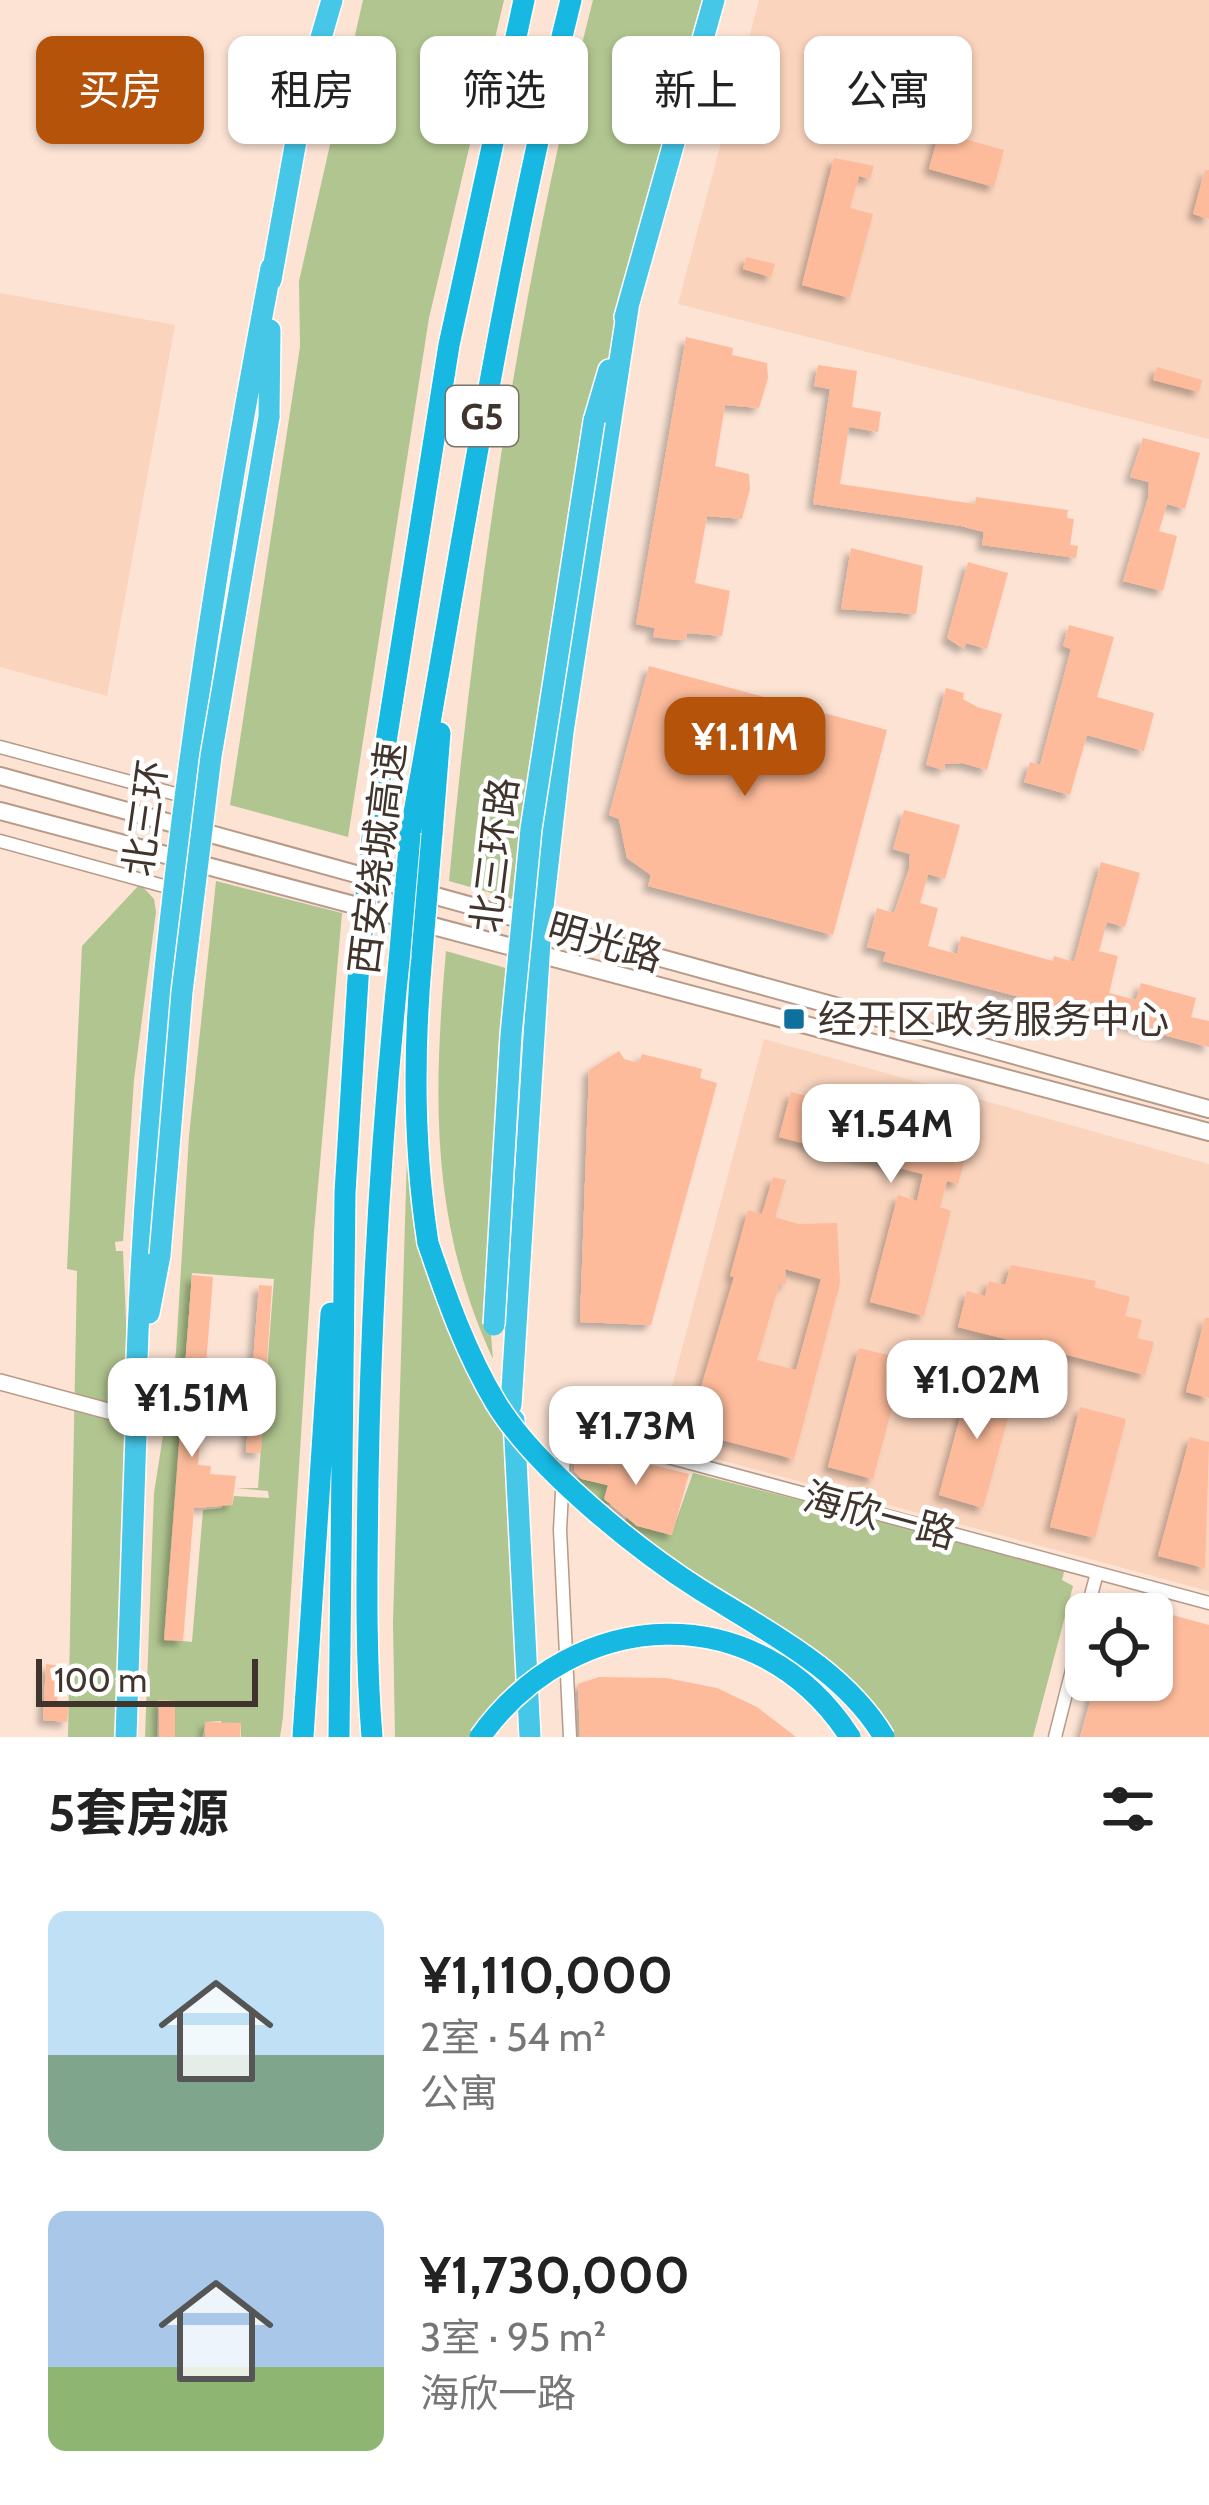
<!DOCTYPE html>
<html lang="zh">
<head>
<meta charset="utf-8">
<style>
	:root { --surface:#fff; --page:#f2f2f2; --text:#222; --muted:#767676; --accent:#b45309 }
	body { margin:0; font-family:Cabin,"Noto Sans SC",sans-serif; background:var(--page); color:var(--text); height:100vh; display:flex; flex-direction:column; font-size:45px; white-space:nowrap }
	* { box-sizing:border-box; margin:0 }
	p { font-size:39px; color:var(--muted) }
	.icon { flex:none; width:66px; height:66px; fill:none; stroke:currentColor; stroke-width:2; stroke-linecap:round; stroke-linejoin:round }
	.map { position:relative; height:1737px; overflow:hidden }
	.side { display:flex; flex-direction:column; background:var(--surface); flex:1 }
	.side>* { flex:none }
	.guide { position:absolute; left:36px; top:36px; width:1137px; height:108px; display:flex; gap:24px }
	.controls { position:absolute; left:1065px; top:1593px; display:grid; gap:24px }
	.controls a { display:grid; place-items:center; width:108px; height:108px; border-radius:18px; background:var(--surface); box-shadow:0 3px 9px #0004; font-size:60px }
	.scale { position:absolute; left:36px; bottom:30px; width:222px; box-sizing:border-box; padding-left:12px; border:6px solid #40342c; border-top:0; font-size:33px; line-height:42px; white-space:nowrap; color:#40342c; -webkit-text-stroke:9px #fff; paint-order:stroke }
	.price { position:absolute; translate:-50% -102px; padding:0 27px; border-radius:24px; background:#fff; color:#222; font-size:39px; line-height:78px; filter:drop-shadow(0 3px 6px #0008) }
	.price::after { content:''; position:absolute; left:50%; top:72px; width:36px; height:27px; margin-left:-18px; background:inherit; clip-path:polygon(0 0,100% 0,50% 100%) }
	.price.current { background:var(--accent); color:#fff }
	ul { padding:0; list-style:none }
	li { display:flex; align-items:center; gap:36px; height:300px; padding:0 48px }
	li span { display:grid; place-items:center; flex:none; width:336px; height:240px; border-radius:18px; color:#555 }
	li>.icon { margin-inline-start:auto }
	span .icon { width:144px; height:144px; fill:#fffc; stroke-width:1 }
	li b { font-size:51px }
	h2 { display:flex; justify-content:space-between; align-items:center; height:144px; padding:0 48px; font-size:51px }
	.tag { padding:0 42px; border-radius:18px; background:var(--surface); box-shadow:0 3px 9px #0004; font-size:42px; line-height:108px }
	.tag.current { background:var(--accent); color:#fff }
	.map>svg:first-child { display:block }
</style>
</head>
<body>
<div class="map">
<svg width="1209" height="1737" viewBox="0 0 1209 1737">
	<defs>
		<filter id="shadow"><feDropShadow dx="-5.5" dy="5.5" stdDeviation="3" flood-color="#0004"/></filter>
	</defs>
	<rect width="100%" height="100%" fill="#fce3d4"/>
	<!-- built -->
	<path fill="#fad4bd" d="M759,0H1209V439L678,304Z
		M0,293L175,325L107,696L0,667Z
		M764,1039L1209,1164V1591L657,1443Z"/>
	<!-- green -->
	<path fill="#b1c590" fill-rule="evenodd" d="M363,0H504L429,318L348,837L230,805L300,347L299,281Z
		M593,0H706L639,267L597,398L523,902L449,881C477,585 519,289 593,0Z
		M216,881L342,913L314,1232L283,1717L280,1737H241V1723L222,1729L221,1721L206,1722L202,1737H175V1701L158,1700L157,1737H145L154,1493L176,1352L189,1136ZM192,1273L274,1279L258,1488H236L268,1491L269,1498L234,1496L232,1506L223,1496L222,1508L203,1510L192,1642L165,1639Z
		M140,884L154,899L156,912L134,1080L123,1241L115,1242L116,1251H123L130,1411L118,1737H68L77,1271L67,1269L82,946Z
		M446,951L513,970L490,1323L493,1359C430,1223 433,1097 446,951Z
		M407,1156L444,1309L512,1436L516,1683L469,1737H395L393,1623Z
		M568,1443L651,1466L635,1525L671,1535L693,1473L1065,1568L1062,1580L1073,1586L1033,1737H883L862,1703L622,1530L629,1510L603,1503L600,1512L565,1475L631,1491L634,1476L566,1458Z"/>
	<!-- building -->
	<path fill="#fdbb9b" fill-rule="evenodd" filter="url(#shadow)" d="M939,132L1004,150L994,187L929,169Z
		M834,158L874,166L870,179L859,176L850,208L873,214L850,298L802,285Z
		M1205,170H1209V219L1193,214Z
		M746,257L775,264L771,277L743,269Z
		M686,337L733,348L732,355L767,363L768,378L759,408L725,405L715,466L749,474L750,489L742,519L707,516L695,583L730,591L722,636L687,633L686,640L668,639L653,637L655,628L636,624Z
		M818,365L857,371L852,407L881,412L878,432L849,427L840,484L975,504L976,497L1068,510L1067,518L1074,519L1070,545L1078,546L1076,558L982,545L984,532L961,526L813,504L830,389L814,386Z
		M1157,367L1202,380L1199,392L1153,380Z
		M1143,438L1200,453L1185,509L1167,504L1159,531L1177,536L1163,591L1123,581L1148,498L1149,482L1130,477Z
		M851,548L923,566L916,614L841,609Z
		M968,562L1008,573L987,649L966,643L964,649L947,638Z
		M1069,625L1114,637L1097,697L1154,713L1144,751L1087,735L1070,795L1024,782L1030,762L1040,765L1071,649L1063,646Z
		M649,666L887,730L833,935L648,886L651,875L627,858L619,819L609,815Z
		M946,688L964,693L963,699L977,707L1002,714L987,770L962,763L945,764L944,770L926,765Z
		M904,810L960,825L945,879L928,874L920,903L938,908L928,946L957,954L961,936L1053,961L1054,956L1074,962L1101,862L1140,873L1125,927L1107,922L1099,951L1118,956L1109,993L1136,1000L1141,983L1196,998L1191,1017L1209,1021V1047L883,961L886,952L867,947L877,908L894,913L909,869L910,854L893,849Z
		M619,1051L624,1059L639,1063L642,1054L702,1069L700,1078L717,1083L651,1325L580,1322L589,1070Z
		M791,1092L856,1109L858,1103L970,1140L958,1184L947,1181L940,1207L951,1211L924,1316L870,1302L898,1195L917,1201L923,1174L779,1137Z
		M773,1177L786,1180L775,1217L798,1224L837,1223L840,1283L794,1459L688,1431L734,1277L730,1276L748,1210L762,1214ZM785,1269L821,1279L796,1370L757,1360L779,1285L786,1284Z
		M1011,1265L1096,1281L1094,1287L1130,1297L1125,1316L1142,1320L1137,1338L1154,1342L1145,1375L958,1327L967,1291L985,1296L989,1281L1005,1285Z
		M192,1275L213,1277L198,1465L211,1466L210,1474L236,1476L232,1505L194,1508L183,1641L164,1640Z
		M259,1285L272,1286L261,1453L246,1452Z
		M1205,1318H1209V1398L1186,1392Z
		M859,1348L905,1359L873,1479L828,1467Z
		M971,1377L1016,1389L983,1508L939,1495Z
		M1080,1407L1126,1419L1095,1538L1050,1527Z
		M1190,1437L1209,1442L1205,1568L1158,1556Z
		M575,1446L689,1474L672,1535L637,1526L604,1499L608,1485L582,1479L574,1471Z
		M1117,1600L1209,1625V1737H1080L1096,1680H1152V1614H1113Z
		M46,1664L60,1666L57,1701L69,1702L67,1722L43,1720Z
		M599,1677L666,1678L717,1688L757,1707L796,1737H580L578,1684Z
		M159,1700L175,1701V1737H159Z
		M205,1722L241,1723L240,1737H205Z"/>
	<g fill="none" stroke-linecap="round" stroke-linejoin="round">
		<defs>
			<path id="minor" d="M0,747L183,796
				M0,841L171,888
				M1086,1614L1097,1573
				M570,1737L560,1530L565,1435L594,1437L1209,1603
				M1055,1737L1086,1615"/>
			<path id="tertiary" d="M0,1382L134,1418"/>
			<path id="secondary" d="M0,776L1209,1109
				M0,811L1209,1132"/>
			<path id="trunk" d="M271,280L304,96L332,0
				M625,317L714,0
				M269,417L270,330
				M594,421L609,370
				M149,1313L160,1255
				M136,1384C149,1005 200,640 271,268
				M511,1405L541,925L563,732L628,308
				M514,1420L530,1737
				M126,1737L138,1373"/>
			<path id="motorway" d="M375,811L449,345L524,0
				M432,834L440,733
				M410,835C461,555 502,276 571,0
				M422,954C413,1052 413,1146 428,1243
				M303,1737L331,1313
				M339,1737L345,1193L359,962
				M372,1737C365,1652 367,1567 368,1481C371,1307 381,1135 399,962"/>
		</defs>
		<!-- minor casing -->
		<use href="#minor" stroke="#b79a88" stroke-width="15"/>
		<!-- tertiary casing -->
		<use href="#tertiary" stroke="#b79a88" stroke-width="18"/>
		<!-- secondary casing -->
		<use href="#secondary" stroke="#b79a88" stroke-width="20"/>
		<!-- trunk casing -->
		<use href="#trunk" stroke="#fff" stroke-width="24"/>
		<!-- motorway casing -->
		<use href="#motorway" stroke="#fff" stroke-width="24"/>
		<!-- minor -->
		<use href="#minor" stroke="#fff" stroke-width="12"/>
		<!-- tertiary -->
		<use href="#tertiary" stroke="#fff" stroke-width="15"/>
		<!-- secondary -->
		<use href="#secondary" stroke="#fff" stroke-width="16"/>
		<!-- trunk -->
		<use href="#trunk" stroke="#46c7e8" stroke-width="21"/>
		<!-- motorway -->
		<use href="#motorway" stroke="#17b9e3" stroke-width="21"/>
		<defs>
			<path id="trunk-bridge" d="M160,1255L182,992L211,756L269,417
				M494,1325L511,1035L531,829L594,421"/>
			<path id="motorway-bridge" d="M422,954L432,834
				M359,962L375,811
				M399,962L410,835
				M428,1243C447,1299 466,1353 496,1403C535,1467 636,1549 699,1589C764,1630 844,1669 884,1737
				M480,1737C575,1604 759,1596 850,1737"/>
		</defs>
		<!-- trunk-bridge casing -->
		<use href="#trunk-bridge" stroke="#fff" stroke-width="24" stroke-linecap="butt"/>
		<!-- motorway-bridge casing -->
		<use href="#motorway-bridge" stroke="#fff" stroke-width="24" stroke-linecap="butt"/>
		<!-- trunk-bridge -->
		<use href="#trunk-bridge" stroke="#46c7e8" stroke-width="21"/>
		<!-- motorway-bridge -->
		<use href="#motorway-bridge" stroke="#17b9e3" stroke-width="21"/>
	</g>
	<!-- markers -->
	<rect fill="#0f709e" stroke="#fff" stroke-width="4.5" x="782" y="1007" width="24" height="24" rx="6"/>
	<g text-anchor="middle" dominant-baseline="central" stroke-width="9" stroke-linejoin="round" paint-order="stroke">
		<!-- shield labels -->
		<rect fill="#fff" stroke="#79716b" stroke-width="3" x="446" y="386" width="72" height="60" rx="9"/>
		<g font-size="36" font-weight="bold" fill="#40342c">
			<text x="482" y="416">G5</text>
		</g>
		<!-- street labels -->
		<g font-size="39" fill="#40342c" stroke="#fff">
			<text transform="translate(145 818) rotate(-82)">北三环</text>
			<text transform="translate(494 855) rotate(-83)">北三环路</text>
			<text transform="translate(377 858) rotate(-83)">西安绕城高速</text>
			<text transform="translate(605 942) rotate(16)">明光路</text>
			<text transform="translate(880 1515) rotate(15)">海欣一路</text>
		</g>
		<!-- poi labels -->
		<g font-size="39" fill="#40342c" stroke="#fff" text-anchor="start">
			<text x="818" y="1019">经开区政务服务中心</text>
		</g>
	</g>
</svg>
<div class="controls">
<a><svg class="icon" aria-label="locate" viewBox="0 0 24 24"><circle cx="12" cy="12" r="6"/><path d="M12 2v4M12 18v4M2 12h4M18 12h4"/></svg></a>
</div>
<div class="scale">100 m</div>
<b class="price current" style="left:745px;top:799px">¥1.11M</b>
<b class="price" style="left:891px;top:1186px">¥1.54M</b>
<b class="price" style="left:977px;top:1442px">¥1.02M</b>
<b class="price" style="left:192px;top:1460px">¥1.51M</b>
<b class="price" style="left:636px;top:1488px">¥1.73M</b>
<div class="guide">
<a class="tag current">买房</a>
<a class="tag">租房</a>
<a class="tag">筛选</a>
<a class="tag">新上</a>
<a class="tag">公寓</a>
</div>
</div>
<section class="side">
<h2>5套房源<svg class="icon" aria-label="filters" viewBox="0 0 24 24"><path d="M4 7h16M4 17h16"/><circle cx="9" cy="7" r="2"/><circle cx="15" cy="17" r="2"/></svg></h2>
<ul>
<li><span style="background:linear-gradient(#bfe0f5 60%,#7fa58c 0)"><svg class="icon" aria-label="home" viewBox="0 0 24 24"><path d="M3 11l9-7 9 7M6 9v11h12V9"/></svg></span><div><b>¥1,110,000</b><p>2室 · 54 m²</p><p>公寓</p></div></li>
<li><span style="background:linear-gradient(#a9c7e8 65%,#8fb573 0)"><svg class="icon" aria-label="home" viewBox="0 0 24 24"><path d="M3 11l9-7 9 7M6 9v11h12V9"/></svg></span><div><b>¥1,730,000</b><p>3室 · 95 m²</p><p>海欣一路</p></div></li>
</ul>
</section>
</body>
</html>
